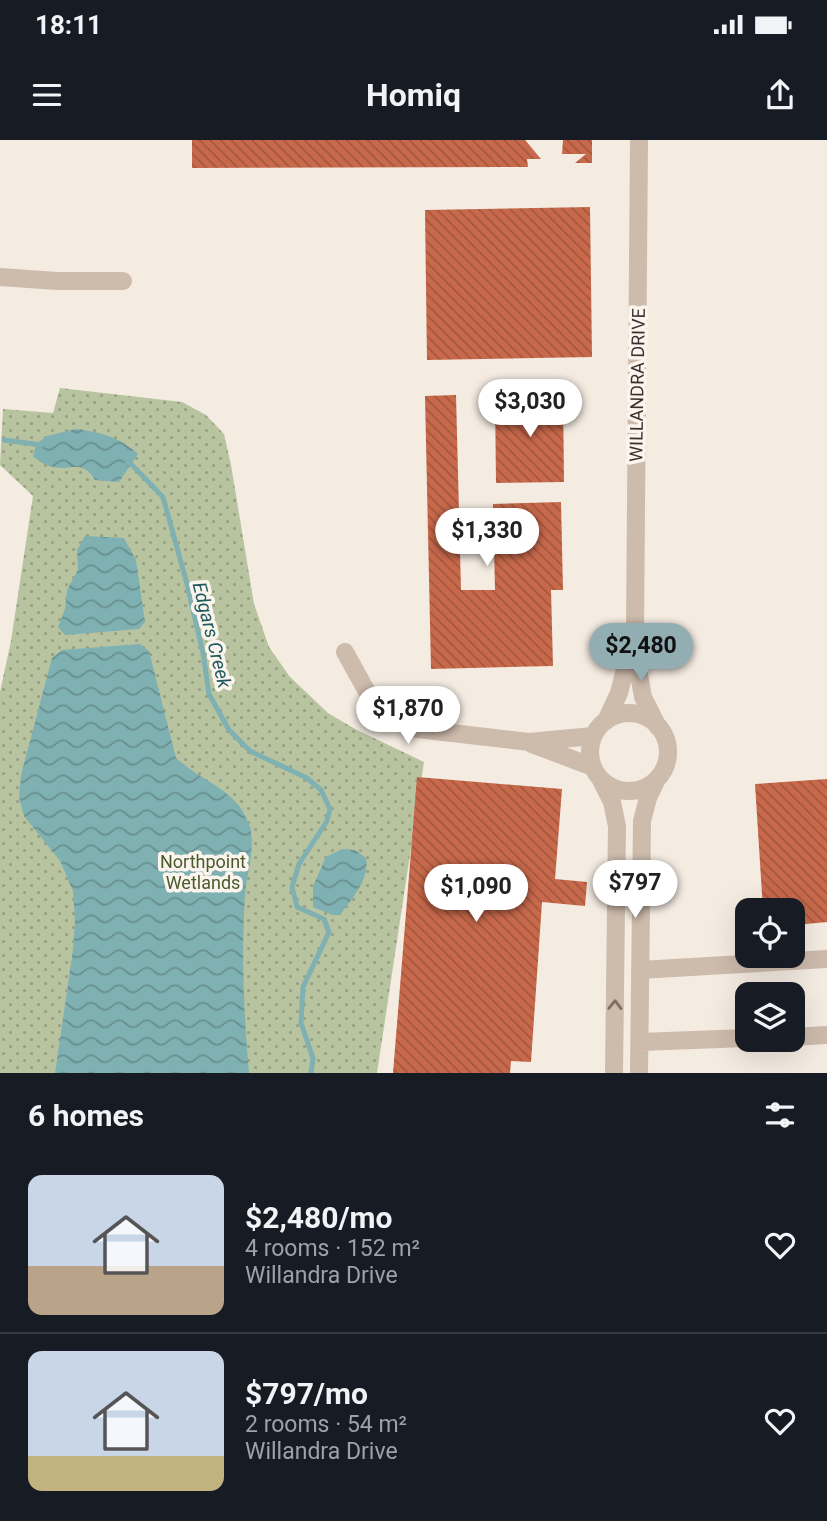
<!DOCTYPE html>
<html lang="en">
<head>
<meta charset="utf-8">
<style>
	:root { --surface:#171b24; --page:#242831; --text:#f1f3f6; --muted:#9ea1a6; --line:#363941; --accent:#92aeb2 }
	body { margin:0; font-family:Roboto,sans-serif; background:var(--page); color:var(--text); height:100vh; display:flex; flex-direction:column; font-size:26px; white-space:nowrap }
	* { box-sizing:border-box; margin:0 }
	p { font-size:23px; color:var(--muted) }
	.icon { flex:none; width:38px; height:38px; fill:none; stroke:currentColor; stroke-width:2; stroke-linecap:round; stroke-linejoin:round }
	.map { position:relative; height:933px; overflow:hidden }
	.drawer { display:flex; flex-direction:column; background:var(--surface); flex:1 }
	.drawer>* { flex:none }
	.buttons { position:absolute; left:735px; top:758px; display:grid; gap:14px }
	.buttons a { display:grid; place-items:center; width:70px; height:70px; border-radius:14px; background:var(--surface); box-shadow:0 7px 28px #0002; font-size:35px }
	.price { position:absolute; translate:-50% -60px; padding:0 16px; border-radius:24px; background:#fff; color:#222; font-size:23px; line-height:46px; filter:drop-shadow(0 2px 4px #0008) }
	.price::after { content:''; position:absolute; left:50%; top:42px; width:21px; height:16px; margin-left:-10px; background:inherit; clip-path:polygon(0 0,100% 0,50% 100%) }
	.price.on { background:var(--accent); color:#111 }
	ul { padding:0; list-style:none }
	li { display:flex; align-items:center; gap:21px; height:175px; padding:0 28px }
	li+li { border-top:2px solid var(--line) }
	li span { display:grid; place-items:center; flex:none; width:196px; height:140px; border-radius:14px; color:#555 }
	li>.icon { margin-inline-start:auto }
	span .icon { width:84px; height:84px; fill:#fffc; stroke-width:1 }
	li b { font-size:30px }
	h2 { display:flex; justify-content:space-between; align-items:center; height:84px; padding:0 28px; font-size:30px }
	.status { display:flex; justify-content:space-between; align-items:center; height:49px; padding:0 35px; background:var(--surface); direction:ltr }
	.status svg { height:19px; fill:currentColor }
	header { display:flex; justify-content:space-between; align-items:center; height:91px; padding:0 28px; background:var(--surface); font-size:32px; font-weight:700 }
	.map>svg:first-child { display:block }
</style>
</head>
<body>
<div class="status"><b>18:11</b><svg viewBox="0 0 49 12"><path d="M0 12V9h3v3zM5 12V6h3v6zM10 12V3h3v9zM15 12V0h3v12zM26 1h20v11H26zM47 4h2v5h-2z"/></svg></div>
<header><svg class="icon" aria-label="menu" viewBox="0 0 24 24"><path d="M4 6h16M4 12h16M4 18h16"/></svg>Homiq<svg class="icon" aria-label="share" viewBox="0 0 24 24"><path d="M12 15V3M7 8l5-5 5 5M5 13v7h14v-7"/></svg></header>
<div class="map">
<svg width="827" height="933" viewBox="0 0 827 933">
	<defs>
		<pattern id="park-dots" width="8" height="8" patternUnits="userSpaceOnUse" patternTransform="scale(1.75)"><rect width="8" height="8" fill="#b8c4a0"/><path d="M2 2h.1M6 6h.1" fill="none" stroke="#97a083" stroke-width="1.8" stroke-linecap="round"/></pattern>
		<pattern id="water-waves" width="16" height="10" patternUnits="userSpaceOnUse" patternTransform="scale(1.75)"><rect width="16" height="10" fill="#7fb0b2"/><path d="M0 5q4-4 8 0t8 0" fill="none" stroke="#699091"/></pattern>
		<pattern id="building-back-hatch" width="6" height="6" patternUnits="userSpaceOnUse" patternTransform="scale(1.75)"><rect width="6" height="6" fill="#c8694b"/><path d="M-1 5l2 2M0 0l6 6M5-1l2 2" fill="none" stroke="#a4573f"/></pattern>
	</defs>
	<rect width="100%" height="100%" fill="#f4ebe1"/>
	<!-- park -->
	<path fill="url(#park-dots)" d="M60,248L182,262L206,275L224,294L231,325L254,464L269,507L290,537L328,573L355,589L424,622L377,933H0V552L11,501L33,356L0,325L3,269L53,273Z"/>
	<!-- water -->
	<path fill="url(#water-waves)" d="M76,289C100,292 120,297 138,314L119,342L95,340C82,319 72,331 54,327C46,326 40,321 33,317L36,304L47,296Z
		M85,396L124,398L136,420L145,482L139,489L65,495L58,487L65,469L67,450L78,430L77,410Z
		M140,504L149,511L176,618C195,636 224,646 240,667C244,673 250,684 251,691C254,714 247,733 245,755C241,814 244,875 249,933H55L73,810L75,781L73,751L60,721L24,676L19,657L21,635L52,518L62,510Z
		M342,709L355,710L366,718C370,739 352,759 340,775H332L313,767V746L326,717Z"/>
	<g fill="none" stroke-linecap="round" stroke-linejoin="round">
		<!-- stream -->
		<path stroke="#7fb0b2" stroke-width="5" d="M4,300L42,305
			M127,323L131,324L163,357L187,444L203,513L209,554L229,590L250,611L307,638L321,650L330,669L327,681L299,724L292,747L297,767L324,779L329,792L303,847L301,883L313,918L311,933"/>
	</g>
	<!-- building -->
	<path fill="url(#building-back-hatch)" d="M192,0H525L541,19H527L528,27L192,28Z
		M563,0H592V23H575L586,14H562Z
		M590,67L592,217L427,220L425,70Z
		M456,255L461,450H495L493,364L561,362L563,450H551L553,526L431,529L425,256Z
		M563,255L564,342L496,343L495,256Z
		M417,637L562,649L555,739L587,742L585,766L542,762L531,922L511,921L510,933H393Z
		M827,639V782L795,785L796,796L793,797V770H763L755,644Z"/>
	<g fill="none" stroke-linecap="round" stroke-linejoin="round">
		<!-- minor -->
		<path stroke="#cdbbac" stroke-width="18" d="M639,0L635,490L638,529L643,557L658,587
			M0,137L57,141H123
			M345,512L366,550L380,568L395,579L417,589L529,602L593,596
			M590 612a39 39 0 1 1 78 0a39 39 0 1 1-78 0Z
			M606,581L619,553L631,505
			M532,604L593,627
			M600,638L612,662L617,686L614,933
			M640,830L827,819
			M793,897L827,895
			M640,902L747,898
			M639,933L642,681L648,658L657,639"/>
	</g>
	<!-- one-way arrows -->
	<defs><path id="oneway-chevron" d="M-2-3.5L2.5 0L-2 3.5" fill="none" stroke-width="1.6" stroke-linecap="round" stroke-linejoin="round" transform="scale(1.75)"/></defs>
	<use stroke="#7d6f65" href="#oneway-chevron" transform="translate(615 865) rotate(-89)"/>
	<g text-anchor="middle" dominant-baseline="central" stroke-width="7" stroke-linejoin="round" paint-order="stroke">
		<!-- street labels -->
		<g font-size="18" fill="#3b302b" stroke="#fbf5ee">
			<text transform="translate(637 245) rotate(-89)">WILLANDRA DRIVE</text>
		</g>
		<!-- park labels -->
		<g font-size="18" fill="#4a5a2e" stroke="#fbf5ee">
			<text x="203" y="721">Northpoint<tspan x="203" dy="21">Wetlands</tspan></text>
		</g>
		<!-- water labels -->
		<g font-size="19" font-style="italic" fill="#1f5a5e" stroke="#fbf5ee">
			<text transform="translate(212 495) rotate(76)">Edgars Creek</text>
		</g>
	</g>
</svg>
<div class="buttons">
<a><svg class="icon" aria-label="locate" viewBox="0 0 24 24"><circle cx="12" cy="12" r="6"/><path d="M12 2v4M12 18v4M2 12h4M18 12h4"/></svg></a>
<a><svg class="icon" aria-label="layers" viewBox="0 0 24 24"><path d="M12 4l9 5-9 5-9-5zM3 14l9 5 9-5"/></svg></a>
</div>
<b class="price" style="left:530px;top:299px">$3,030</b>
<b class="price" style="left:487px;top:428px">$1,330</b>
<b class="price on" style="left:641px;top:543px">$2,480</b>
<b class="price" style="left:408px;top:606px">$1,870</b>
<b class="price" style="left:635px;top:780px">$797</b>
<b class="price" style="left:476px;top:784px">$1,090</b>
</div>
<section class="drawer">
<h2>6 homes<svg class="icon" aria-label="filters" viewBox="0 0 24 24"><path d="M4 7h16M4 17h16"/><circle cx="9" cy="7" r="2"/><circle cx="15" cy="17" r="2"/></svg></h2>
<ul>
<li><span style="background:linear-gradient(#c9d6e8 65%,#b9a48a 0)"><svg class="icon" aria-label="home" viewBox="0 0 24 24"><path d="M3 11l9-7 9 7M6 9v11h12V9"/></svg></span><div><b>$2,480/mo</b><p>4 rooms · 152 m²</p><p>Willandra Drive</p></div><svg class="icon" aria-label="heart" viewBox="0 0 24 24"><path d="M12 20l-8-8c-3-5 5-10 8-4 3-6 11-1 8 4z"/></svg></li>
<li><span style="background:linear-gradient(#c9d6e8 75%,#c2b280 0)"><svg class="icon" aria-label="home" viewBox="0 0 24 24"><path d="M3 11l9-7 9 7M6 9v11h12V9"/></svg></span><div><b>$797/mo</b><p>2 rooms · 54 m²</p><p>Willandra Drive</p></div><svg class="icon" aria-label="heart" viewBox="0 0 24 24"><path d="M12 20l-8-8c-3-5 5-10 8-4 3-6 11-1 8 4z"/></svg></li>
</ul>
</section>
</body>
</html>
